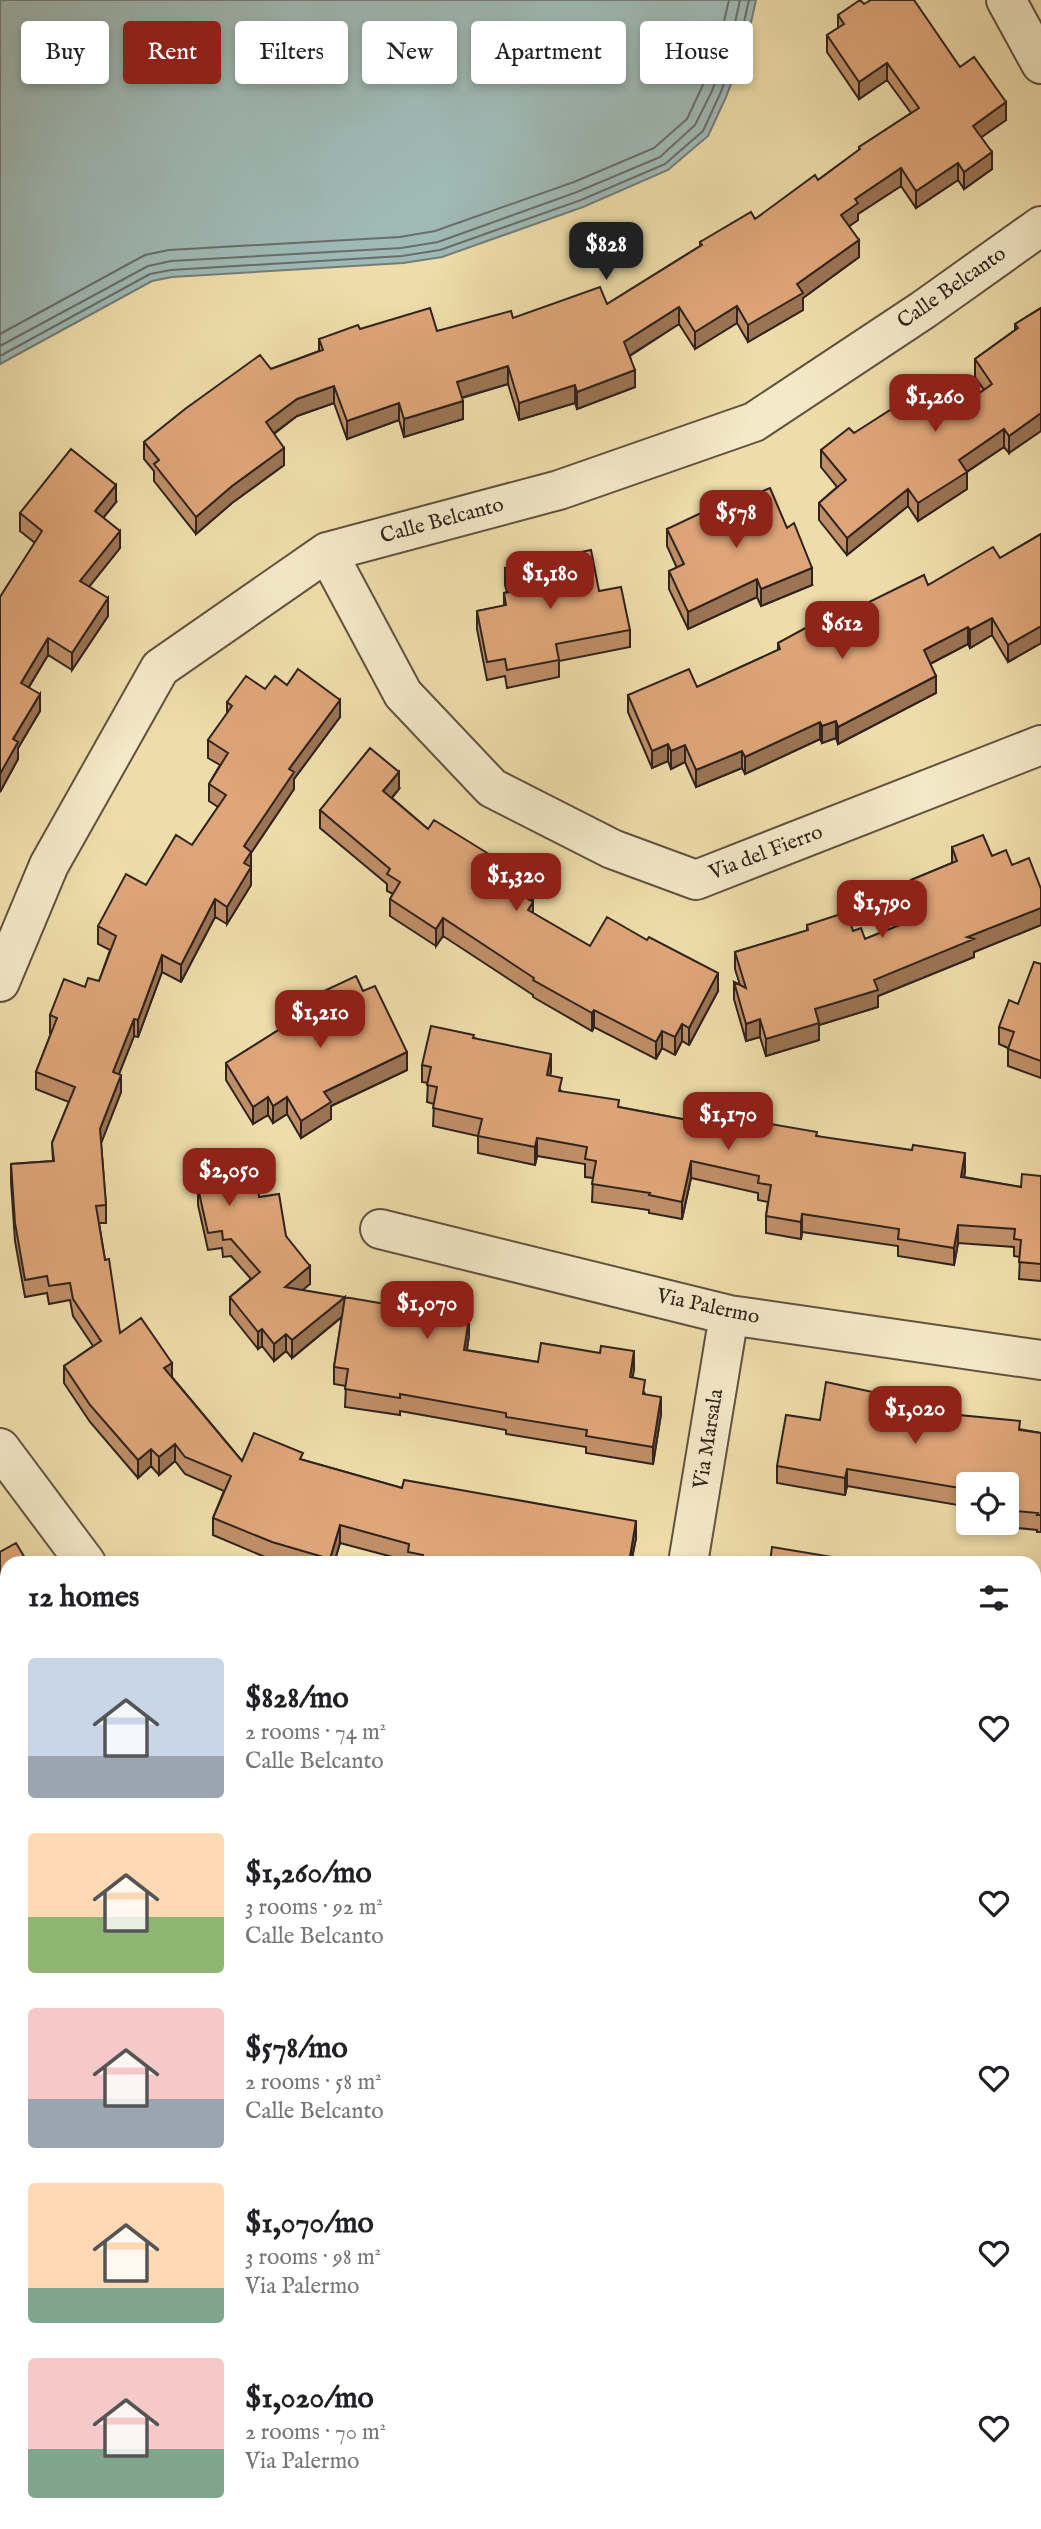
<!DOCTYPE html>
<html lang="en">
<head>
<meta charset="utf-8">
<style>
	:root { --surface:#fff; --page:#f6f6f6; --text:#202124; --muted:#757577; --accent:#8f2418 }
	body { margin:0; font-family:"IM FELL English",serif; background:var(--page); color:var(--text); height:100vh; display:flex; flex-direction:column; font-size:26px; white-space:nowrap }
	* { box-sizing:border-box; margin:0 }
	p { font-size:23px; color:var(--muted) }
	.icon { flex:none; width:38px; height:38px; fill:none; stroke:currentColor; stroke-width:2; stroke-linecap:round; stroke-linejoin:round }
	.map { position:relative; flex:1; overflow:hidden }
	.drawer { position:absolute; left:0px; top:1556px; width:1041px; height:975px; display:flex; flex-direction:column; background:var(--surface); border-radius:21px 21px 0 0; box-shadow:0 4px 10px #0003 }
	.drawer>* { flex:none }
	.guide { position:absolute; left:21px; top:21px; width:999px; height:63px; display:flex; gap:14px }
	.fabs { position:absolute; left:956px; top:1472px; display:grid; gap:14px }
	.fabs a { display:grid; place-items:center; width:63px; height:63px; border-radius:7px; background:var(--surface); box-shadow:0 4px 10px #0003; font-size:35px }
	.price { position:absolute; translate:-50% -60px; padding:0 16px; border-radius:14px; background:var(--accent); color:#fff; font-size:23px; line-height:46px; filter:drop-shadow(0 2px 4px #0008) }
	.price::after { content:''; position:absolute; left:50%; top:42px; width:21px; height:16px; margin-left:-10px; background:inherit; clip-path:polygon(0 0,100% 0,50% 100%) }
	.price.on { background:#222; color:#fff }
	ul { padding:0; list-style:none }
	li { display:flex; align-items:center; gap:21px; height:175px; padding:0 28px }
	li span { display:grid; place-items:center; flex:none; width:196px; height:140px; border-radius:7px; color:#555 }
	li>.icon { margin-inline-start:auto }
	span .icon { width:84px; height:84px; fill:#fffc; stroke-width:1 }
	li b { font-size:30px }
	h2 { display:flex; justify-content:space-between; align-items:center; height:84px; padding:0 28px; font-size:30px }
	.tag { padding:0 24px; border-radius:7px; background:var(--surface); box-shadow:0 4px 10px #0003; font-size:24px; line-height:63px }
	.tag.on { background:var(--accent); color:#fff }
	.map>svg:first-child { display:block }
</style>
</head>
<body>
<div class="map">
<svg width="1041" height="2529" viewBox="0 0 1041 2529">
	<rect width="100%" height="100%" fill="#eda"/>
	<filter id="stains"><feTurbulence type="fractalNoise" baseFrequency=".00286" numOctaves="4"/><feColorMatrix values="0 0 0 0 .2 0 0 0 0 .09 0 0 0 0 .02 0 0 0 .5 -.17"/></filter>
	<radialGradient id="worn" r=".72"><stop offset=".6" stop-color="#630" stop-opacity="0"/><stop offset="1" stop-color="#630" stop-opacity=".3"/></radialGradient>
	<!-- water -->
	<path fill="#9fb9b5" stroke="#737d78" stroke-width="2" d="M0,0H756L746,45L726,97L708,136L668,170L583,207L442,257L403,263L172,277L152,281L0,364Z"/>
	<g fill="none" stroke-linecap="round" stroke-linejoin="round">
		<!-- shore -->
		<path stroke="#686e69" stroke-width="2" d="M0,334L145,255L169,250L400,237L435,231L574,182L654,148L687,119L702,87L720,38L729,0
			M0,346L148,266L171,261L401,248L438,242L577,192L660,157L695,125L712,91L731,41L740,0
			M0,356L150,274L171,270L402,256L440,250L581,200L665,164L703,131L720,94L739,44L749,0"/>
		<defs>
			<path id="minor" d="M1006,0L1041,64
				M327,552L403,694L492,788L612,849L696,880L1041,745
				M0,982L49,865L160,668L327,552L559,490L754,422L923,310L1041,226
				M380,1229L729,1315L1041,1360
				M0,1448L86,1563
				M688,1563L729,1315
				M1034,1783L1041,1784
				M0,2032L7,2033
				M1034,2262L1041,2267
				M130,2529L132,2524
				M657,2529L660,2524"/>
		</defs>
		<!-- minor casing -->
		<use href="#minor" stroke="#605240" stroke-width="42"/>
		<!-- minor -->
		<use href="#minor" stroke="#f4e9c8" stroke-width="38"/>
	</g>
	<!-- wall -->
	<path fill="#bf8e67" stroke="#30231d" stroke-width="2" fill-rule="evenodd" d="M864,4L960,67L1006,120L981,137L992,169L964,189L958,180L916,208L901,186L858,214V220L849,226L859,257L803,298V310L748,342L737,323L695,349L679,324L630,356L635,387L577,409L575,403L519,420L508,384L462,398L463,419L404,437L399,420L347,439L334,403L297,416L274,434L284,465L232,503L196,534L154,481V471L144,459V442L271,369L319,351V339L360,329L437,331L607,304L700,246V242L755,219L818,180L859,150V147L911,113L887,80L859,99L827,52V35L838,28V15Z
		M1041,308L1009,453L1004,447L967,472V489L918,521L908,506L847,555L819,520V503L837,487L821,467V450L854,433L942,420L984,390L975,377V359L1015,330V324Z
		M116,502L103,518L120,548L89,587L108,616L72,670L48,655L29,687L40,711L18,748V759L0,792V597L35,543L20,531V513Z
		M707,515L812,585L761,606L757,597L688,629L669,589V571L677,568L667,546V529Z
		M1041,534V643L1008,662L992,635L970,648L968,644L930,664L936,693L838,744L836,738L822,743L820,739L745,774L742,768L696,787L685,762L671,769L668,761L652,768L628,712V695L697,687L778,650V643L843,615L928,585L1000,558Z
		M505,568L599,591L630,630V647L559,661V677L507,688L505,676L487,680L477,629V611L504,606V593L507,592L505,585Z
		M287,685L340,717L294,779V789L251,853V885L227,924L215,917L181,982L162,972L138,1037L134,1036L119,1074L121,1092L101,1143L106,1205V1223H99L105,1260L120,1333L172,1377L242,1461L303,1460L402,1488L636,1538L631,1563H408V1561L340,1543L334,1563H284L272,1560L213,1535V1518L224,1491L185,1474L175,1461L159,1475L151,1466L138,1478L90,1422L64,1383V1366L93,1346L73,1316L70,1300L49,1304L47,1293L25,1297L15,1241L11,1182V1164L53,1161L52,1143L69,1102L36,1089V1072L51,1033H50V1015L85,987L99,981L110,950L98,944V926L192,845L218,807L209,801V784L220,765L208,758V740L227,714V702L265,689Z
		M399,789L392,798L428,829L536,894L531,901L533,913L590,946L718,991L689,1045L682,1041L675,1055L662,1048L656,1059L594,1027L592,1031L533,997V995L443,936L436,946L390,916V899L393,894L387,891V884L320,828V810Z
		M952,847L992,856L1012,865L1041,889V925L974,952V957L878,996V1007L819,1025V1040L766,1056L760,1037L746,1041L734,999V982L740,985L735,969V952L807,931V925L853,931L865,939L909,921L908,903L913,901L911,897V880L952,863Z
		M1041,964V1078L1008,1066V1048L999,1044V1027L1018,1004Z
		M363,991L407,1070L331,1106V1119L301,1138L287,1114L273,1123L268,1115L253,1124L226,1080V1063L307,1012V999Z
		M474,1038L551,1071L550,1076L562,1092L619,1107L746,1131L817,1136L965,1171L964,1177L1021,1187L1041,1176V1281L1019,1279L1020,1257L1014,1256V1247L958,1243L954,1265L898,1256V1246L802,1232L801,1239L766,1233V1216L768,1202L758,1200V1193L691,1178L682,1219L649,1213V1210L592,1202L593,1178L585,1177V1164L537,1156L535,1165L478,1153V1136L433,1126L434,1104L427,1102L428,1083L422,1082V1065Z
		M198,1188L239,1190L259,1197L286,1236L310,1284L302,1290L469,1335L467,1350L538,1362L634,1369L632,1377L661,1414L653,1464L586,1453V1447L506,1434V1430L400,1411V1415L345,1407L346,1386L334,1384V1367L342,1317L292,1358L286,1351L274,1361L262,1346L258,1349L230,1314V1297L251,1279L231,1256L223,1257L222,1248L208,1250L198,1205Z
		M910,1410L1041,1433V1532H1037V1530L958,1522V1505L847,1486L845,1495L777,1483V1466L820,1420ZM968,1484H1006V1522H968Z
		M1034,1599L1041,1600V1699L1034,1697Z
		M0,1844L7,1845V1930L5,1942L0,1941Z
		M1034,1844L1041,1846V1941H1034Z
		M1034,2044L1041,2047V2156L1034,2152Z
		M7,2115V2178L0,2177V2121Z
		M1041,2306V2429L1034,2423V2309Z
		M7,2407V2501H5L1,2427Z
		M243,2524H327L326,2529H243Z"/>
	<!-- shaded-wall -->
	<path fill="#9b7454" stroke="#30231d" stroke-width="2" d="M887,63V80L859,99V82Z
		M1006,102V120L973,143V126Z
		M992,152V169L964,189V172Z
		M958,163V180L916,208V191Z
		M901,168V186L858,214V220L841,232V215L855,199Z
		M859,240V257L803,298V310L748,342V325L797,284Z
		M737,306V323L695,349V332Z
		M679,307V324L624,359V342Z
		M508,366V384L457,399V382Z
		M635,370V387L577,409V392Z
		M575,385V403L519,420V403Z
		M334,386V403L297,416L266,439V422L297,399Z
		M463,401V419L404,437V419Z
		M399,403V420L347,439V421Z
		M1041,413V431L1009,453V436Z
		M1004,429V447L963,474L967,472V489L918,521V503L959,460Z
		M284,448V465L232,503L196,534V517L232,486Z
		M116,485V502L95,528V511Z
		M908,489V506L847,555V538Z
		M120,531V548L80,598V581Z
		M812,568V585L761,606V589Z
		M757,579V597L688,629V612Z
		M108,598V616L72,670V653Z
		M992,618V635L970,648V630Z
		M1041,626V643L1008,662V645Z
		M968,627V644L924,667V650Z
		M48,638V655L21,700V683Z
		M936,676V693L838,744V727Z
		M40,694V711L18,748V759L0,792V774L13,739Z
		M340,700V717L294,779V789L251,853V885L227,924V907L244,846L289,769Z
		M836,721V738L822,743V726Z
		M820,722V739L745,774V757Z
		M668,744V761L652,768V751Z
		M685,745V762L671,769V751Z
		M742,751V768L696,787V770Z
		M399,772V789L383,808V791Z
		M536,877V894L523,913V896Z
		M215,899V917L181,982V965Z
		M533,902V919L528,910Z
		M1041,908V925L974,952V957L878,996V1007L819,1025V1040L766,1056V1039L815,1009L874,980L967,937Z
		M443,918V936L436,946V929Z
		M162,955V972L138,1037V1020Z
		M718,973V991L689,1045V1028Z
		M594,1010V1027L592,1031V1013Z
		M134,1019V1036L113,1089V1072Z
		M760,1019V1037L746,1041V1024Z
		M682,1024V1041L675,1055V1037Z
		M662,1031V1048L656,1059V1042Z
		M407,1052V1070L331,1106V1119L301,1138V1121L324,1092Z
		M551,1054V1071L547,1092V1075Z
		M121,1075V1092L100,1146V1129Z
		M268,1097V1115L253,1124V1107Z
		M287,1097V1114L273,1123V1106Z
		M537,1138V1156L535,1165V1147Z
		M965,1153V1171L961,1194V1177Z
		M691,1161V1178L682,1219V1202Z
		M802,1214V1232L801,1239V1222Z
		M958,1225V1243L954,1265V1248Z
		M310,1266V1284L285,1304V1287Z
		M345,1297V1314L292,1358V1340Z
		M469,1318V1335L464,1367V1350Z
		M262,1329V1346L258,1349V1332Z
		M286,1334V1351L274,1361V1344Z
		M634,1351V1369L630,1394V1377Z
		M172,1363V1380L164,1368Z
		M661,1397V1414L653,1464V1447Z
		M175,1444V1461L159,1475V1457Z
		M151,1449V1466L138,1478V1460Z
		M847,1469V1486L845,1495V1478Z
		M636,1521V1538L631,1563H629Z
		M340,1525V1543L334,1563H330V1559Z
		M7,1607V1625L0,1628V1611Z
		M7,1913V1930L5,1942V1925Z
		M5,2484V2501L0,2520V2503Z
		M836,2524H842L840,2529H834Z"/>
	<!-- building -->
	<path fill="#dea578" stroke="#30231d" stroke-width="2" d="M860,0L864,4L871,0H914L960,67L974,57L1006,102L973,126L992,152L964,172L958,163L916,191L901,168L855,199L858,203L841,215L859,240L797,284L803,293L748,325L737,306L695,332L679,307L624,342L635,370L577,392L575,385L519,403L508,366L457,382L463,401L404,419L399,403L347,421L334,386L297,399L266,422L284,448L232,486L196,517L154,464L159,460L144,442L185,409L260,355L271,369L323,350L319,339L358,325L360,329L430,308L437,331L511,311L513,318L600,287L607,304L702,245L700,242L751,212L755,219L815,175L818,180L860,149L859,147L919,108L887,63L859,82L827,35L844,24L838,15Z
		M1041,308V413L1009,436L1004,429L959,460L967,472L918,503L908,489L847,538L819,503L846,480L821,450L849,428L854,433L923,389L942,420L992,384L975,359L1018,328L1015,324Z
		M71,449L116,485L95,511L120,531L80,581L108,598L72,653L48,638L21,683L40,694L13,739L18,742L0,774V597L42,531L20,513Z
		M770,488L787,528L794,523L812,568L761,589L757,579L688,612L669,571L684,564L667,529L705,511L707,515Z
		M1041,534V626L1008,645L992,618L970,630L968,627L924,650L936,676L838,727L836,721L822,726L820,722L745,757L742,751L696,770L685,745L671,751L668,744L652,751L628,695L689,669L697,687L780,649L778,643L840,609L843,615L924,575L928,585L993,547L1000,558Z
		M591,550L599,591L621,587L630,630L556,644L559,660L507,670L505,659L487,662L477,611L506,605L504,593L510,592L505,568Z
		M298,669L340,700L289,769L294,772L244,846L251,852L244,863L251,867L227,907L215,899L181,965L162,955L138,1020L134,1019L113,1072L121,1075L100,1129L106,1205L96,1206L105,1260L109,1259L120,1333L141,1318L172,1363L164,1368L242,1461L254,1433L303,1453L300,1459L402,1488L404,1480L636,1521L629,1563H421L423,1555L408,1552L409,1544L340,1525L330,1559L272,1542L213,1518L231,1476L185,1457L175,1444L159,1457L151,1449L138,1460L90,1405L64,1366L101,1341L73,1299L70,1283L49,1286L47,1276L25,1280L15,1223L11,1164L54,1161L52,1143L75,1087L36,1072L57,1018L50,1015L64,979L85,987L88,978L99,981L116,936L98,926L126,874L146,885L176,835L192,845L226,795L209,784L228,753L208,740L232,706L227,702L246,676L265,689L275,676L287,685Z
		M370,748L399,772L383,791L428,829L434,820L500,861L504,855L536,877L523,896L533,902L528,910L590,946L607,917L647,940L649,937L718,973L689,1028L682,1024L675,1037L662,1031L656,1042L594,1010L592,1013L533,980L534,978L443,918L436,929L390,899L400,882L387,874L390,869L320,810Z
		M983,835L992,856L1006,850L1012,865L1029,858L1041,889V908L967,937L974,939L874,980L878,990L815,1009L819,1023L766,1039L760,1019L746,1024L734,982L746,988L735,952L808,930L807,925L847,912L853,931L861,928L865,939L915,919L908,903L918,899L911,880L957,861L952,847Z
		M1034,962L1041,964V1061L1008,1049L1014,1032L999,1027L1009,1000L1018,1004Z
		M356,976L363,991L375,986L407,1052L324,1092L331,1102L301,1121L287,1097L273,1106L268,1097L253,1107L226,1063L312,1009L307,999Z
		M431,1026L474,1035L473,1038L551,1054L547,1075L562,1078L559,1091L619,1100L618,1107L746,1131L747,1122L752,1123L753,1121L817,1132L816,1136L912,1150L913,1145L965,1153L961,1177L1021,1187L1022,1174L1041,1176V1264L1019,1262L1021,1240L1014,1239L1015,1229L958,1225L954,1248L898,1239L899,1229L802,1214L801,1222L766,1216L771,1185L758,1183L759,1176L691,1161L682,1202L649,1195L650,1193L592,1184L596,1161L585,1159L587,1147L537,1138L535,1147L478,1136L482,1119L433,1108L437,1087L427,1085L431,1067L422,1065Z
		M238,1181L239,1190L258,1188L259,1197L279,1194L286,1236L310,1266L285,1287L469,1318L464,1350L538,1362L541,1343L600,1353L601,1346L634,1351L630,1377L645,1380L643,1394L661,1397L653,1447L586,1436L587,1430L506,1417V1413L400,1394V1398L345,1389L348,1369L334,1367L345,1297L292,1340L286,1334L274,1344L262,1329L258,1332L230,1297L260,1272L231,1239L223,1240L222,1231L208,1233L198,1188Z
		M826,1382L910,1400L908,1410L1020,1421L1019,1430L1041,1433V1515H1037L1038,1513L1006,1510V1484H968V1506L958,1505L960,1488L847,1469L845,1478L777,1466L786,1415L820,1420Z
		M16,1543L28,1563H7V1607L0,1611V1552Z
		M772,1547L868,1563H770Z
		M1034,1599L1041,1600V1681L1034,1680Z
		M0,1844L7,1845V1913L5,1925L0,1924Z
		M1034,1844L1041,1846V1924H1034Z
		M1034,2044L1041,2047V2138L1034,2135Z
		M1,2114L7,2115V2161L0,2160Z
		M1039,2304L1041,2306V2412L1034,2406V2309Z
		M7,2407V2484H5L0,2503V2427H1Z
		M1034,2520L1041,2523V2529H1021L1024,2524H1034Z
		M250,2524H324L323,2529H268L269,2527Z
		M480,2524H563L562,2529H480Z
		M747,2524H836L834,2529H745Z"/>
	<g text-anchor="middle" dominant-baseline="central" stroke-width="7" stroke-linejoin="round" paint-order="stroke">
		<!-- street labels -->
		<g font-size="21" fill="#30231d" stroke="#f4e9c8">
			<text transform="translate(952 288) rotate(-35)">Calle Belcanto</text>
			<text transform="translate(442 521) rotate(-15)">Calle Belcanto</text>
			<text transform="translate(766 853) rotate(-21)">Via del Fierro</text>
			<text transform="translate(708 1307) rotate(12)">Via Palermo</text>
			<text transform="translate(709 1439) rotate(-81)">Via Marsala</text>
		</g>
	</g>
	<rect width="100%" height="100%" filter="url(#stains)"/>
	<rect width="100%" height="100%" fill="url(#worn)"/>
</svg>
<div class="fabs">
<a><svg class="icon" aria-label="locate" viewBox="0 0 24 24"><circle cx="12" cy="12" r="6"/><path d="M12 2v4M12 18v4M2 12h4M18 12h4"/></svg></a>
</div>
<b class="price on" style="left:606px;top:282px">$828</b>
<b class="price" style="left:935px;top:434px">$1,260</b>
<b class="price" style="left:736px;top:550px">$578</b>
<b class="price" style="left:550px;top:611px">$1,180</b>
<b class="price" style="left:842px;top:661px">$612</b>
<b class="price" style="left:516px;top:913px">$1,320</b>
<b class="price" style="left:882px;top:940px">$1,790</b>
<b class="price" style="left:320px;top:1050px">$1,210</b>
<b class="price" style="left:728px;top:1152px">$1,170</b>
<b class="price" style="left:229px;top:1208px">$2,050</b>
<b class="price" style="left:427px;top:1341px">$1,070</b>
<b class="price" style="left:915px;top:1446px">$1,020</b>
<div class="guide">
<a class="tag">Buy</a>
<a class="tag on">Rent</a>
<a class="tag">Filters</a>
<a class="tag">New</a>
<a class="tag">Apartment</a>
<a class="tag">House</a>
</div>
<section class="drawer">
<h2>12 homes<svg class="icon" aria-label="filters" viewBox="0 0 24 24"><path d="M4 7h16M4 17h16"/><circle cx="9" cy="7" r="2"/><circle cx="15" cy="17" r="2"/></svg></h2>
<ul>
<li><span style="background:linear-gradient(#c9d6e8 70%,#9aa5b1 0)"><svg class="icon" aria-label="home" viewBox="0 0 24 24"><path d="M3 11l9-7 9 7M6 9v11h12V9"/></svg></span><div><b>$828/mo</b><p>2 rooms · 74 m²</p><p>Calle Belcanto</p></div><svg class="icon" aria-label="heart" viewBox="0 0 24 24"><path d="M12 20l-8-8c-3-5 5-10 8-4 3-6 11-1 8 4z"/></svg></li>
<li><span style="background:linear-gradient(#ffd9b3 60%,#8fb573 0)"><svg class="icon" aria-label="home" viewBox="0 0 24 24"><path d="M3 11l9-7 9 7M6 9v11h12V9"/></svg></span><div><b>$1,260/mo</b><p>3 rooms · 92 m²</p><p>Calle Belcanto</p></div><svg class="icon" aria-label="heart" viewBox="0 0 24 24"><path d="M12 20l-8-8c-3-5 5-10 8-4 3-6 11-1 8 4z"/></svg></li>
<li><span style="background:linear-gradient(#f6c9c9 65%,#9aa5b1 0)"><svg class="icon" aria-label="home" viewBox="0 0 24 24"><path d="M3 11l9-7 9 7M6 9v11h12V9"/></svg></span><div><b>$578/mo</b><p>2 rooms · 58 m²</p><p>Calle Belcanto</p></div><svg class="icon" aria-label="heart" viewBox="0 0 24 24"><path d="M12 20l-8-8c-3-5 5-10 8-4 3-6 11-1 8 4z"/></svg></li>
<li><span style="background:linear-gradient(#ffd9b3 75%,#7fa58c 0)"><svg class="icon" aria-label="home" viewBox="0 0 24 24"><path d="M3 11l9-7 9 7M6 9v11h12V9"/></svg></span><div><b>$1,070/mo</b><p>3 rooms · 98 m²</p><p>Via Palermo</p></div><svg class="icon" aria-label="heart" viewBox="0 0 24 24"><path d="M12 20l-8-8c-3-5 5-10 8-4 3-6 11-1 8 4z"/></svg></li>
<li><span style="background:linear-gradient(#f6c9c9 65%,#7fa58c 0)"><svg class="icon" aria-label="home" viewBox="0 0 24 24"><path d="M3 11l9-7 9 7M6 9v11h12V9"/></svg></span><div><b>$1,020/mo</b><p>2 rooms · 70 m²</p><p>Via Palermo</p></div><svg class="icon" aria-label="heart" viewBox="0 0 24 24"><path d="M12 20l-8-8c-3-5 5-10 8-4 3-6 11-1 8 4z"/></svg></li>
</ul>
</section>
</div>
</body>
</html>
